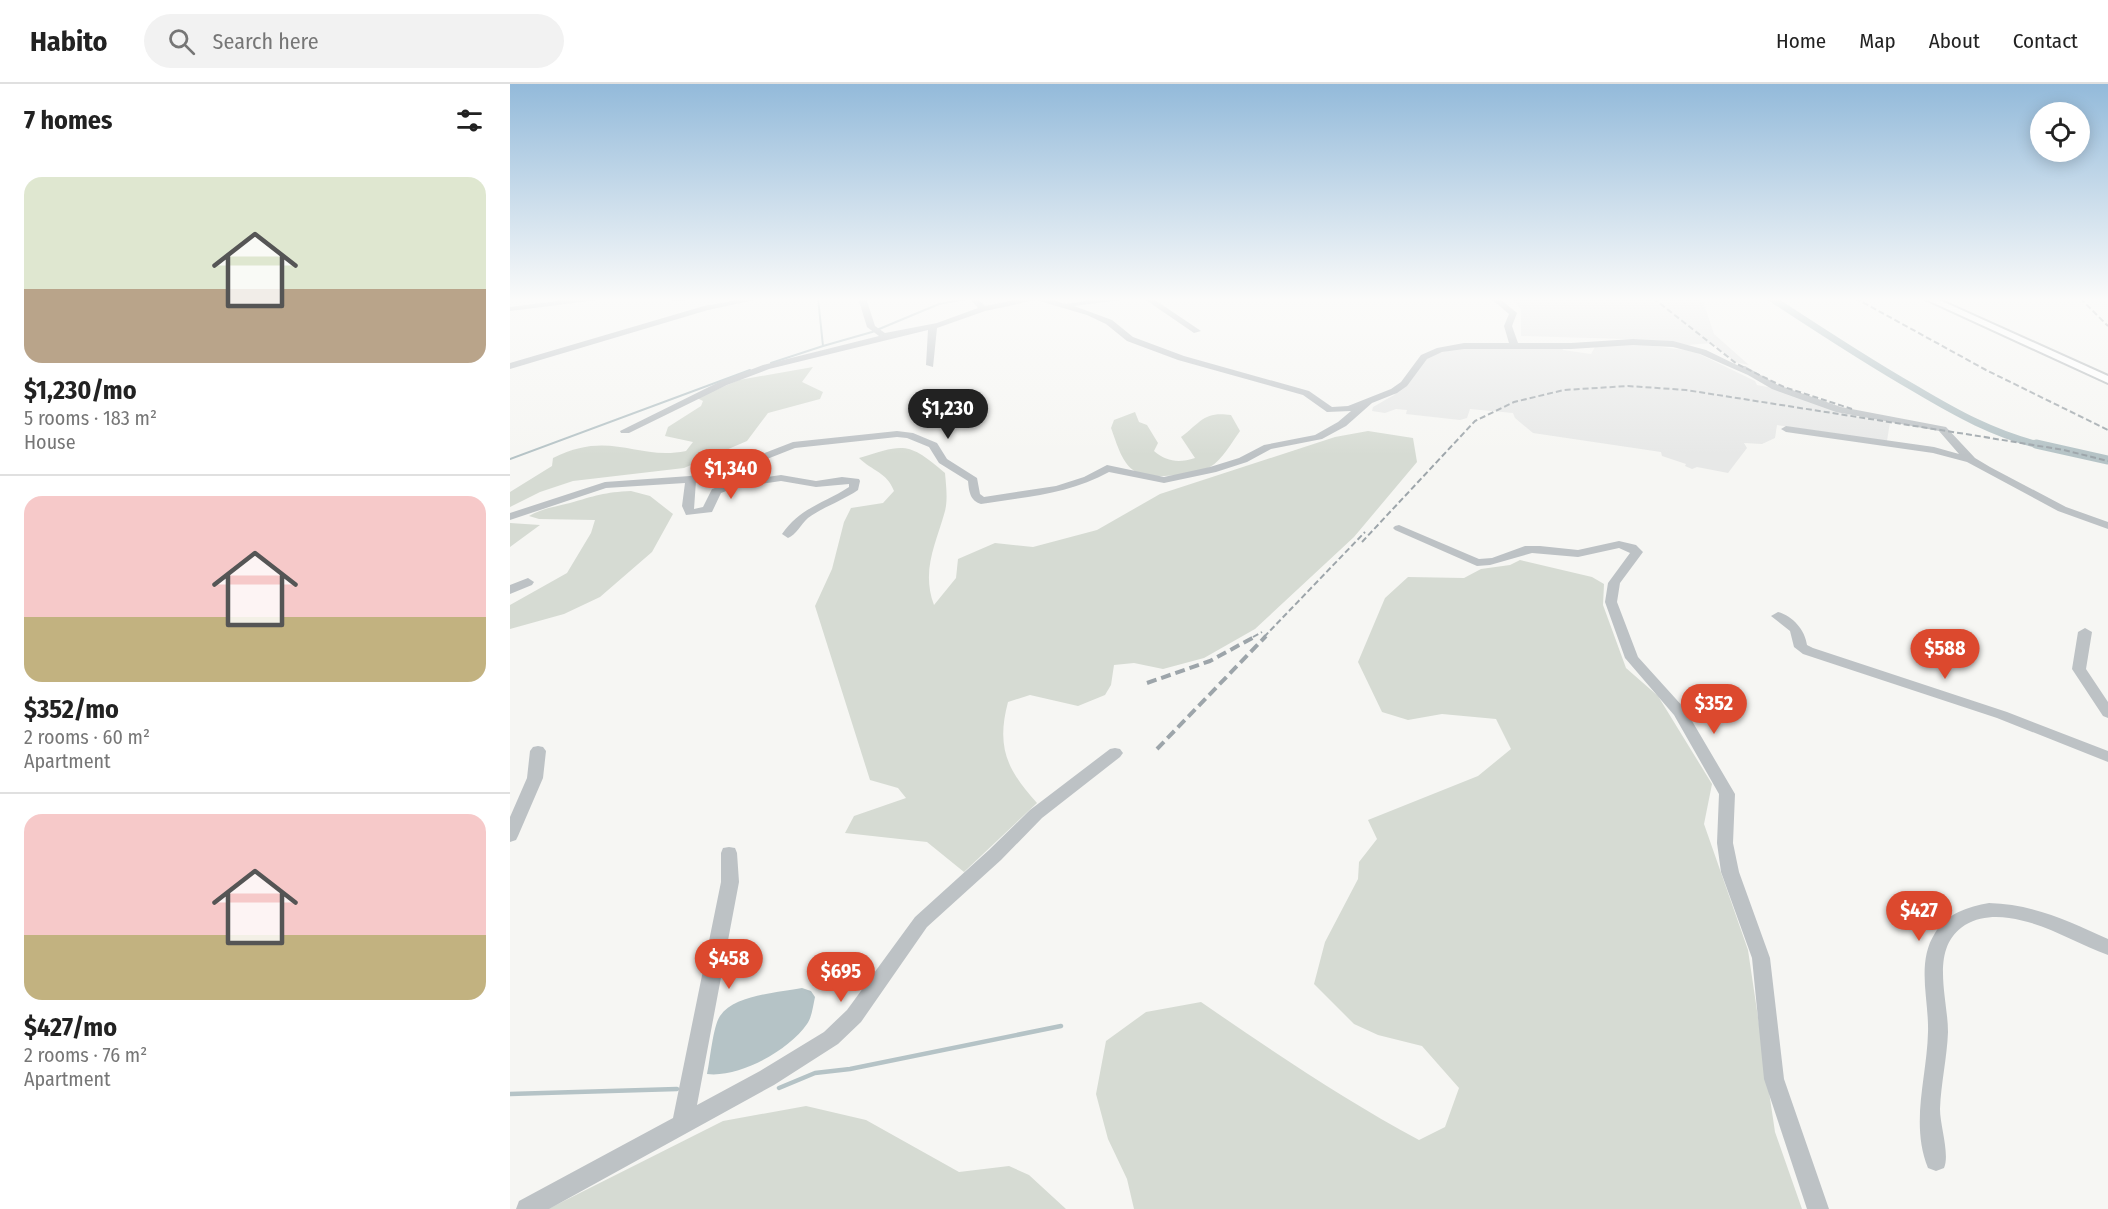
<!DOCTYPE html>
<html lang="en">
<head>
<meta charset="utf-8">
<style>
	:root { --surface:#fff; --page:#f2f2f2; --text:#222; --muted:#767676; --line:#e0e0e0; --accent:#dc492e }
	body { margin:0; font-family:"Fira Sans Condensed",sans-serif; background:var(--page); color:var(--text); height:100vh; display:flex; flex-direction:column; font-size:22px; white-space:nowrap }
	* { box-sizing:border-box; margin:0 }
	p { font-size:20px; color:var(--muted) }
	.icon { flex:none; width:33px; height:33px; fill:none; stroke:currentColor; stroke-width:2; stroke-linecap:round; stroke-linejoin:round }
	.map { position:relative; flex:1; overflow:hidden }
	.drawer { display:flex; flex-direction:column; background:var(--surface); width:510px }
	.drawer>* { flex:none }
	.fabs { position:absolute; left:1520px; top:18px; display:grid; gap:12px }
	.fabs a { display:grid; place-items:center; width:60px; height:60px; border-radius:50%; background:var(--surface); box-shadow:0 3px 15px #0003; font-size:30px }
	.price { position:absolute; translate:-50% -51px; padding:0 14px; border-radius:21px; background:var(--accent); color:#fff; font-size:20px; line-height:39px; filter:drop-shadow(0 2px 3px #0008) }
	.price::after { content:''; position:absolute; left:50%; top:36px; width:18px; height:14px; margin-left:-9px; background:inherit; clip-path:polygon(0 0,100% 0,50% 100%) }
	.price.active { background:#222; color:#fff }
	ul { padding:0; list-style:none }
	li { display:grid; align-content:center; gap:12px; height:318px; padding:0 24px }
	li+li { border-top:2px solid var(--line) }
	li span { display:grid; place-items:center; height:186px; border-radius:18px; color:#555 }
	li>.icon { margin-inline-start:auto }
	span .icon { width:108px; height:108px; fill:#fffc; stroke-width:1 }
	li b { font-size:26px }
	h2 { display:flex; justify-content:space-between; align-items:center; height:72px; padding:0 24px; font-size:26px }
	header { display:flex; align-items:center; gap:36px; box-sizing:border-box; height:84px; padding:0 30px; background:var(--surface); border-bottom:2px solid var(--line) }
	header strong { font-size:28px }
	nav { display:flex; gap:33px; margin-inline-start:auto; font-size:21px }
	.search { width:420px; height:54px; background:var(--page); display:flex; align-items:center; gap:15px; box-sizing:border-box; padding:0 21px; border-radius:33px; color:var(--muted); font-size:22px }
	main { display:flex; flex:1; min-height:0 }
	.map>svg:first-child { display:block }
</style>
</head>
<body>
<header>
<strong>Habito</strong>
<div class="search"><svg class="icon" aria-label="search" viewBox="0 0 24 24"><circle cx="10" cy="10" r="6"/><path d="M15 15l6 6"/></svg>Search here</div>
<nav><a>Home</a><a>Map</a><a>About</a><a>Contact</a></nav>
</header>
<main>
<section class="drawer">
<h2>7 homes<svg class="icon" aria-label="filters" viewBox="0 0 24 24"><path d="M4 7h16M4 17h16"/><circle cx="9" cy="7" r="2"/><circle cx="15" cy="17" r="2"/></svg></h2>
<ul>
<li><span style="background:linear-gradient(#dfe7d0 60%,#b9a48a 0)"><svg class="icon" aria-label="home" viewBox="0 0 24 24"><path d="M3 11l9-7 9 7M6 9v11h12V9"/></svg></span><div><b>$1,230/mo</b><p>5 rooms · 183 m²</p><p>House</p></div></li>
<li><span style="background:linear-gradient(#f6c9c9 65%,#c2b280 0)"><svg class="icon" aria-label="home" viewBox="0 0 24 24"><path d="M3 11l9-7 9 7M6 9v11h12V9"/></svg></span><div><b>$352/mo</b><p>2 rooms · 60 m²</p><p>Apartment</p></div></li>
<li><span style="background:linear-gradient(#f6c9c9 65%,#c2b280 0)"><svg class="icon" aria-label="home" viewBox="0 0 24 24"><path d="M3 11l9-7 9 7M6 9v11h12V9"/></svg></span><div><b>$427/mo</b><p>2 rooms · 76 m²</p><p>Apartment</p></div></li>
</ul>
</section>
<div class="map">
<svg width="1598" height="1125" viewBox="0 0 1598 1125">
	<rect width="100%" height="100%" fill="#f6f6f3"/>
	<!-- built -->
	<path fill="#e7e8e7" d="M1001,214H1189L1193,217L1204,250L1239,281L1225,278L1202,259L1177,261L1148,256L1011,252V225Z
		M1127,260L1183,267L1245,297L1247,301L1263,304L1344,332L1380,338L1377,357L1267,341L1265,354L1252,360L1234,359L1237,364L1218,389L1187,383L1182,385L1175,382L1176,380L1152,372L1151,368L1023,349L1005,334L1003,329L960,325L957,334L950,336L896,330L897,326L886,325L875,329L862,327L863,323L884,311L911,280L922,271L944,265L1052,263L1053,266L1081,270L1085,263Z"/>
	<!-- green -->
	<path fill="#d6dbd3" d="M303,283L292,298L313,308L310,315L258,329L237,357L174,384L63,397L30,408L0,423V408L42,382L43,374C101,345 126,377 176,367L183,358L155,352L158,343L191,322L193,317L187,314L229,296Z
		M625,328L629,338L637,341L648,359L644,367C657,378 669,379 685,374L671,353C691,338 694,327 721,331L730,347C722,358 712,376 700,383C685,391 637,397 623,386C611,377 606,357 601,344L604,336Z
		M858,347L903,354L907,378L844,453L745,545L694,574L653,585L624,579L604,581L601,601L595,611L568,622L520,611L498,618C486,663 497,686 527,719L454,788L417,758L335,749L344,732L396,714L388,704L360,696L305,522L322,485L334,438L341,424L373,419L384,407C377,388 362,387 349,374C394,360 398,357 435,389C436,401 438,415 435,427C426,460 411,486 424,521L446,494L448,475L485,459L523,463L587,446L650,410L825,353Z
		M121,407L140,412L163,430L142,468L90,513L54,530L0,545V521L57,489L81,449L85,436L29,435L19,432C33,424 44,423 60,419C84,412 95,408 121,407Z
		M0,439L30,441L0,463Z
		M1010,476L1082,493L1094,500L1093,521L1116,584L1148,612L1202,700L1194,740L1238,866L1265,1048L1292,1125H624L617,1095L598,1055L586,1010L596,957L636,928L691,918C762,967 833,1015 909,1056L935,1043L949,1004L912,962L868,951L844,940L804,900L815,858L848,795L849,778L867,755L858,736L968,692L1001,665L986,635L932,630L898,636L872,628L848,578L875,514L898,493L954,494L971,485L1000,481Z
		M296,1022L356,1036L449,1088L499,1082L519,1091L556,1125H38L213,1037Z"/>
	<!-- water -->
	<path fill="#b5c3c6" d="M292,904L301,907L305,913C303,922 302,933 297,940C279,966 230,994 197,990C200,977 203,942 210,932C225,910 268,909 292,904Z"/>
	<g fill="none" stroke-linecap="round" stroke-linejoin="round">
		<!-- stream-far1 -->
		<path stroke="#b5c3c6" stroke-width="2" d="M313,262L362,248L429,220L462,214
			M261,279L313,262L308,214
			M0,375L240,286"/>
		<!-- stream -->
		<path stroke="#b5c3c6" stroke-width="4.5" d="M269,1004L305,989L340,985L551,942
			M0,1010L167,1005"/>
		<!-- canal-far1 -->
		<path stroke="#b5c3c6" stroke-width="7" d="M1261,214C1308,245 1355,276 1404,304C1446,329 1485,351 1533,362"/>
		<!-- canal -->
		<path stroke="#b5c3c6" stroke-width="9" d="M1526,360L1598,376"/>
		<defs>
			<path id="major" d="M1413,214H1425L1598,292V299Z"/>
		</defs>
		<!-- major casing -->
		<use href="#major" stroke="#b1b7ba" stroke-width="4"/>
		<!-- minor -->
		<path fill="#bdc2c5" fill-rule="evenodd" d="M71,214H92L88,216L0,227V223Z
			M156,214H181C176,218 161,218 156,214Z
			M239,214H254L198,226L0,285V279L194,222Z
			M348,214H356L365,242L375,249L427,239L468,224L459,214H467L475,222L514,214H536L556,220L594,214H616L612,216L564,222L602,236L623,253L674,272L799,307L822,323L838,322L881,305L891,298L911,271L927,264L954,259H999L994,242L999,230L980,214H989L1007,229L1002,242L1008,259H1061L1123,255L1163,257L1196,266L1229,282H1235L1268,301L1331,323L1436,343L1465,374L1480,383L1556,423L1598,438V445L1548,427L1457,378L1423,369L1276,348L1271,345L1276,342L1424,363L1449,370L1429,347L1326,328L1262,305L1238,291L1190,270L1163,263L1123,261L1061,265H954L932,268L917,275L897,302L887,309L862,319L836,342L812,355L761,365L737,378L706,388L654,399L599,388C560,410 515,413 471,420C460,417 459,407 458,397L429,379L419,363L397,354L387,353L285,364L247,379L186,397L184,425L193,423L202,405L222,398L271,391L306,397L332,393L349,395L350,397L348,406C332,417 313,423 298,434C291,440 286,451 278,454L272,450C291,423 313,420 339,403V400L306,403L271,397L224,404L211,409L202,428L176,431L172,422L175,399L96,404L0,436V429L95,398L180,392L239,375L283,358L387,347L403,349L427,359L437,375L467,394L470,410L474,413L546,402L574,393L597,381L654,393L700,383L729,374L754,361L805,351L828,338L841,327L817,328L793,311L668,276L617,257L596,240L577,231L526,216L475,227L427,244L423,283L416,281L418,246L259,285L217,301L119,349H111L110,347L211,297L253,281L369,252L357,243Z
			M633,214H642L691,247L684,249Z
			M889,441L969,475L982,474L1015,462H1030L1068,466L1109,457L1126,461L1133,468L1110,499L1107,518L1128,573L1175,625L1225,710L1223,759L1229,788L1260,874L1274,995L1319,1125H1297L1254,995L1242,874L1211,788L1207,759L1209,710L1164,631L1115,574L1095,518L1098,499L1120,469L1109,464L1068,473L1022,469L980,481L967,482L885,446L883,444L885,442Z
			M18,494L24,498L22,501L0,510V501Z
			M1268,528C1283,532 1295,546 1297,561L1303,564L1497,628L1598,667V678L1487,634L1293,570L1284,563L1280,547L1261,532Z
			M1575,544L1582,548L1576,585L1598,618V634L1593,632L1562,585L1568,548Z
			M28,662L33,663L36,667L33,694L8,752L6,756L0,758V733L17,694L20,667L23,663Z
			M605,664L610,665L613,669L610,673L532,734L491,776L417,843L351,938L328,960L264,1001L39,1125H6L9,1117L163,1034L211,798V769L213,764L219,763L225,764L227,769L229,798L187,1021L250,987L314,948L337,926L405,833L479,766L520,726L600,665Z
			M1479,819C1522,820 1559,837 1598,855V871C1565,859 1535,839 1499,834C1484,832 1469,833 1455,841C1419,864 1438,913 1438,948C1437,974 1431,999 1430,1025C1430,1042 1440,1070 1434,1084L1426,1087L1418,1084C1400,1039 1417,994 1418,948C1419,915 1406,879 1425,849C1437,829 1458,823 1479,819Z"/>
		<!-- major -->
		<use href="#major" fill="#fff" fill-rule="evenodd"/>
		<!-- rail-far1 -->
		<path stroke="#9da5aa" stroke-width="2" stroke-dasharray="6 3" stroke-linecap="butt" d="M1143,214L1227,280L1274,303L1342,325
			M1345,214L1476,286L1598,346
			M1570,214L1598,242
			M1474,353L1554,366L1598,377
			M852,458L965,337L1004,318L1054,306L1118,302L1176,306L1481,354
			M743,553L752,548
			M754,553L855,448"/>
		<!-- rail -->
		<path stroke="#9da5aa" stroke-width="4" stroke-dasharray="10 5" stroke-linecap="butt" d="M637,599L700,577L746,552
			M647,665L756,552"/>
	</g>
	<!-- sky -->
	<linearGradient id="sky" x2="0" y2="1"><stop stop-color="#93bada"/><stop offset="0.58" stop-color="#fbfbfa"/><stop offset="1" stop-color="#fbfbfa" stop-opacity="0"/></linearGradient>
	<rect width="1598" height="371" fill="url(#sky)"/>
</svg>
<div class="fabs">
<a><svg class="icon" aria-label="locate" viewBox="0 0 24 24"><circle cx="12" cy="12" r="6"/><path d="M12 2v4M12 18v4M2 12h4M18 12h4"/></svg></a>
</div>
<b class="price active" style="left:438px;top:356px">$1,230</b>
<b class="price" style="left:221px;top:416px">$1,340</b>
<b class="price" style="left:1435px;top:596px">$588</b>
<b class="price" style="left:1204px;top:651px">$352</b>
<b class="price" style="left:1409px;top:858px">$427</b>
<b class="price" style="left:219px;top:906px">$458</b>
<b class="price" style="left:331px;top:919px">$695</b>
</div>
</main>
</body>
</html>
